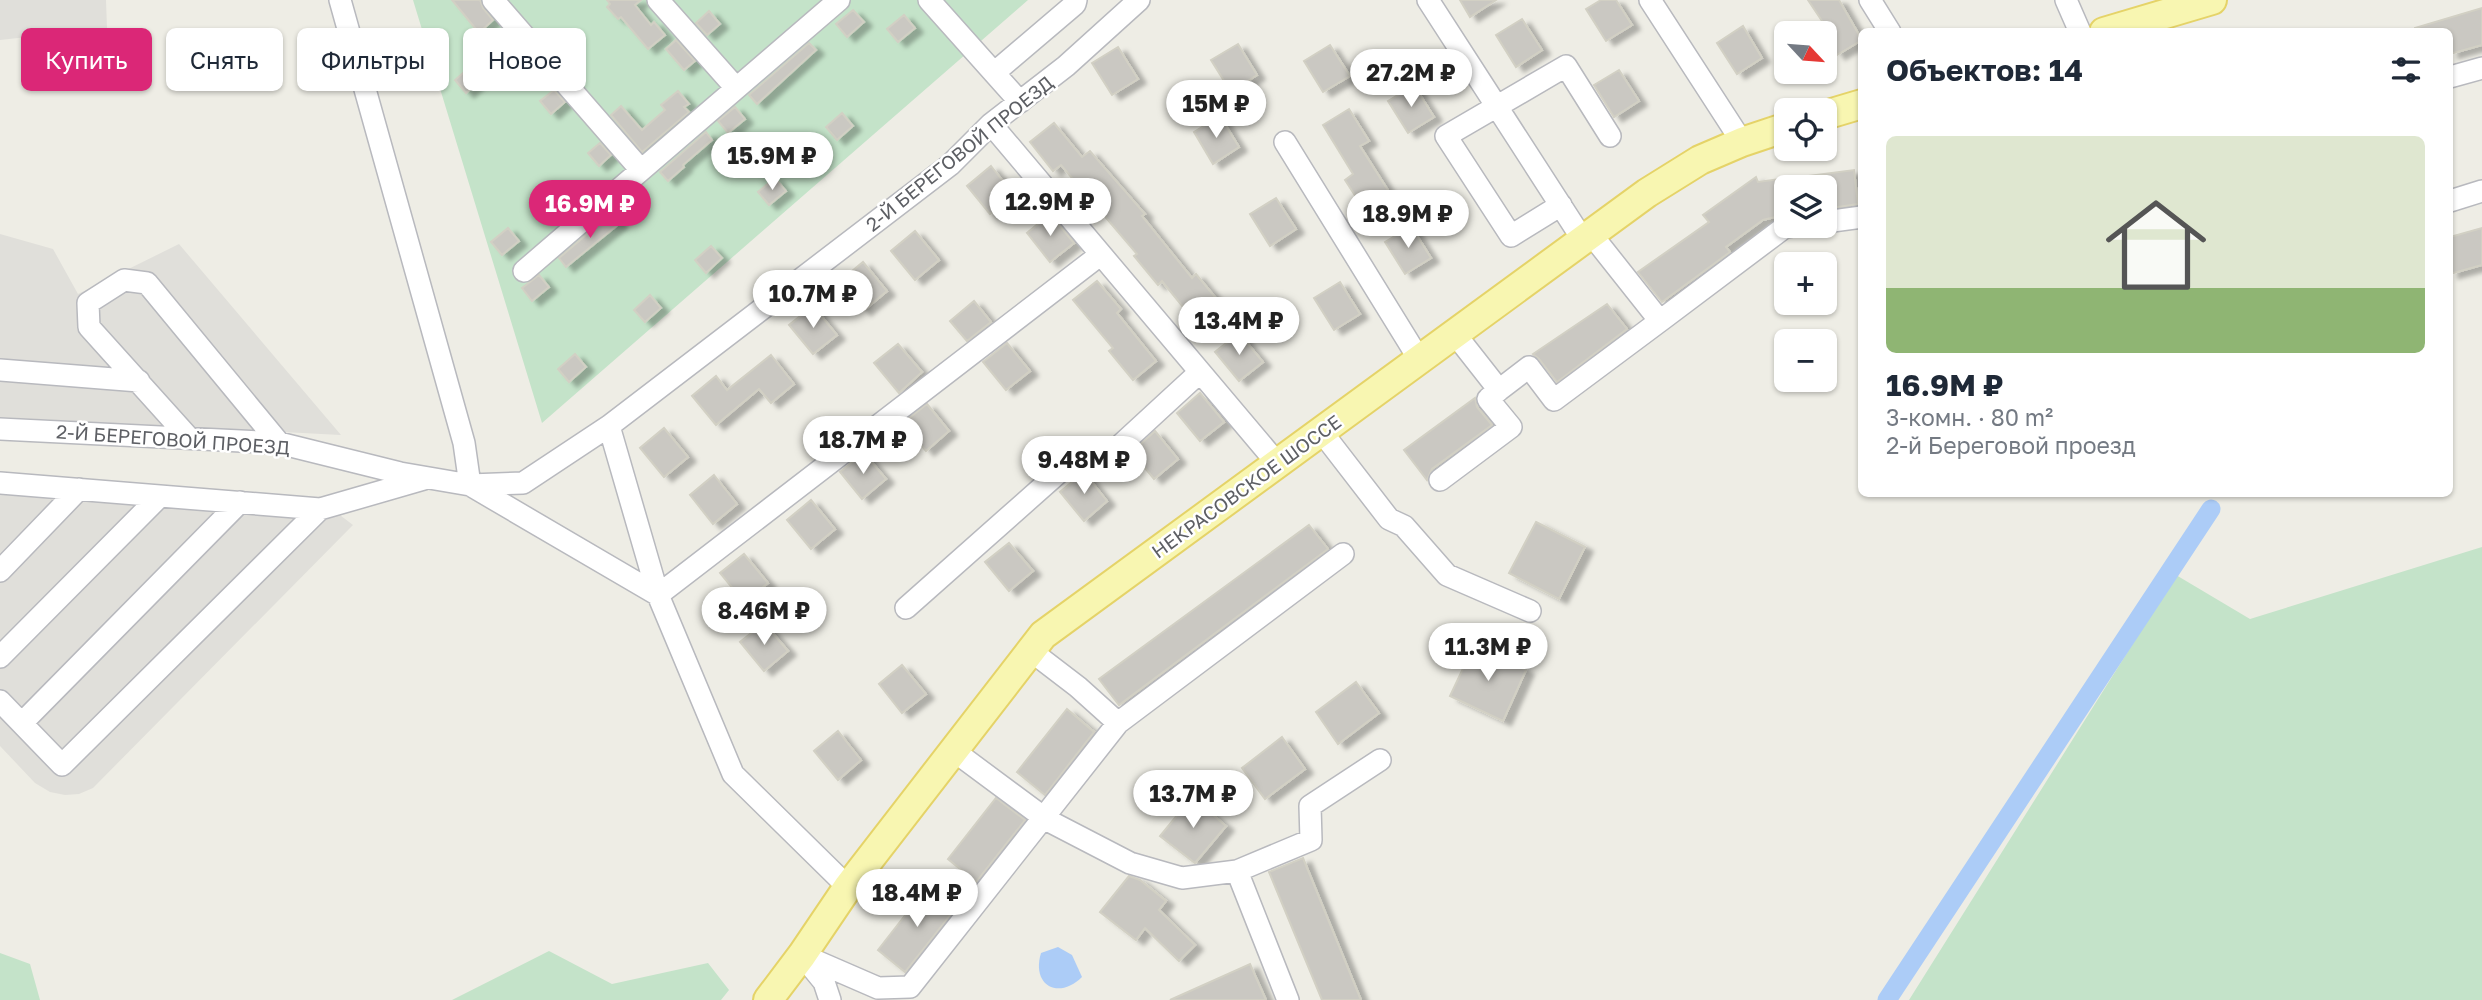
<!DOCTYPE html>
<html lang="ru">
<head>
<meta charset="utf-8">
<style>
	:root { --surface:#fff; --page:#f6f6f7; --text:#1f2937; --muted:#747a83; --accent:#db2777 }
	body { margin:0; font-family:"Golos Text",sans-serif; background:var(--page); color:var(--text); height:100vh; display:flex; flex-direction:column; font-size:26px; white-space:nowrap }
	* { box-sizing:border-box; margin:0 }
	p { font-size:23px; color:var(--muted) }
	.icon { flex:none; width:38px; height:38px; fill:none; stroke:currentColor; stroke-width:2; stroke-linecap:round; stroke-linejoin:round }
	.map { position:relative; flex:1; overflow:hidden }
	.drawer { position:absolute; left:1858px; top:28px; width:595px; height:469px; display:flex; flex-direction:column; background:var(--surface); border-radius:10px; box-shadow:0 2px 5px #0004 }
	.drawer>* { flex:none }
	.guide { position:absolute; left:21px; top:28px; width:665px; height:63px; display:flex; gap:14px }
	.needle { width:46px; rotate:116deg }
	.fabs { position:absolute; left:1774px; top:21px; display:grid; gap:14px }
	.fabs a { display:grid; place-items:center; width:63px; height:63px; border-radius:10px; background:var(--surface); box-shadow:0 2px 5px #0004; font-size:35px }
	.price { position:absolute; translate:-50% -60px; padding:0 16px; border-radius:24px; background:#fff; color:#222; font-size:23px; line-height:46px; filter:drop-shadow(0 2px 4px #0008) }
	.price::after { content:''; position:absolute; left:50%; top:42px; width:21px; height:16px; margin-left:-10px; background:inherit; clip-path:polygon(0 0,100% 0,50% 100%) }
	.price.active { background:var(--accent); color:#fff }
	ul { padding:0; list-style:none }
	li { display:grid; align-content:center; gap:14px; height:371px; padding:0 28px }
	li span { display:grid; place-items:center; height:217px; border-radius:10px; color:#555 }
	li>.icon { margin-inline-start:auto }
	span .icon { width:126px; height:126px; fill:#fffc; stroke-width:1 }
	li b { font-size:30px }
	h2 { display:flex; justify-content:space-between; align-items:center; height:84px; padding:0 28px; font-size:30px }
	.pill { padding:0 24px; border-radius:10px; background:var(--surface); box-shadow:0 2px 5px #0004; font-size:24px; line-height:63px }
	.pill.active { background:var(--accent); color:#fff }
	.map>svg:first-child { display:block }
</style>
</head>
<body>
<div class="map">
<svg width="2482" height="1000" viewBox="0 0 2482 1000">
	<defs>
		<filter id="shadow"><feDropShadow dx="8" dy="4.5" stdDeviation="2" flood-color="#0004"/></filter>
	</defs>
	<rect width="100%" height="100%" fill="#eeede5"/>
	<!-- industrial -->
	<path fill="#e0dfda" d="M0,0H106L107,28L0,40Z
		M0,234L53,249L78,294L179,244L341,435L0,417Z
		M0,477L328,506L353,525L93,788L79,794L65,795L50,792L35,783L0,746Z"/>
	<!-- green -->
	<path fill="#c4e3c9" d="M413,0H1028L542,423Z
		M2482,547V1000H1909L2176,575L2250,619Z
		M549,951L612,984L708,963L729,990L721,1000H452Z
		M0,953L30,964L40,1000H0Z"/>
	<!-- water -->
	<path fill="#acccf7" d="M1058,947L1072,955L1082,977C1059,1000 1031,986 1041,953Z"/>
	<g fill="none" stroke-linecap="round" stroke-linejoin="round">
		<!-- canal -->
		<path stroke="#acccf7" stroke-width="19" d="M1887,1000L2211,509"/>
	</g>
	<!-- building -->
	<path fill="#cac8c2" stroke="#d2d0c4" stroke-width="2" filter="url(#shadow)" d="M452,0H480L483,8L493,20L479,33Z
		M607,0H641L635,5L651,25L654,22L665,35L648,49L621,17L618,19L607,7L610,4Z
		M1460,0H1496L1470,17Z
		M1601,0H1616L1632,25L1606,41L1586,9Z
		M1808,0H1839L1862,40L1837,55L1818,24L1822,21Z
		M2482,8V45L2450,54V32H2415V28Z
		M853,10L864,22L847,37L836,24Z
		M709,11L720,24L707,35L696,23Z
		M904,15L915,28L898,42L887,29Z
		M1522,19L1542,50L1516,67L1496,35Z
		M1743,26L1762,58L1737,74L1717,43Z
		M676,40L695,61L684,70L666,49Z
		M809,43L816,50L757,104L749,95Z
		M1238,44L1257,75L1231,92L1211,60Z
		M1330,45L1350,76L1323,92L1304,61Z
		M1118,47L1138,79L1112,95L1092,63Z
		M472,65L483,78L466,93L455,80Z
		M1619,70L1639,101L1614,117L1594,85Z
		M1414,85L1434,117L1408,133L1388,101Z
		M554,90L565,102L551,114L540,101Z
		M678,91L689,104L684,107L689,112L642,152L611,115L621,106L642,130L665,110L661,105Z
		M735,107L745,119L728,133L718,121Z
		M1349,109L1369,141L1360,146L1391,195L1365,211L1345,180L1353,174L1323,125Z
		M842,113L853,126L837,140L826,127Z
		M1220,116L1239,147L1213,164L1194,132Z
		M1054,123L1082,157L1090,151L1145,214L1142,216L1192,278L1196,274L1220,303L1196,323L1162,281L1158,285L1134,256L1137,254L1061,165L1053,171L1030,142Z
		M706,132L712,140L683,165L684,167L668,181L660,172Z
		M600,143L611,155L599,166L588,153Z
		M991,166L1014,195L990,214L967,186Z
		M1854,170L1858,204L1825,209V187H1793L1792,178Z
		M1756,177L1758,182L1787,178V214L1763,220L1726,247L1730,252L1662,302L1638,272L1709,222L1703,215Z
		M775,178L786,191L769,205L758,192Z
		M1276,198L1296,229L1270,246L1250,214Z
		M612,213L620,223L566,267L559,258Z
		M1050,214L1074,243L1050,262L1027,233Z
		M1411,226L1431,258L1405,274L1385,242Z
		M508,228L519,241L502,255L491,242Z
		M2482,228V265L2450,274V237Z
		M915,231L939,260L915,280L891,251Z
		M711,246L722,258L706,273L695,260Z
		M863,262L887,291L863,311L839,282Z
		M539,275L549,287L532,301L522,288Z
		M1097,281L1121,309L1117,313L1156,361L1133,380L1109,351L1113,348L1073,300Z
		M1340,282L1360,314L1334,330L1314,298Z
		M650,295L661,308L645,322L634,310Z
		M974,301L991,322L967,341L950,321Z
		M1607,304L1627,329L1557,382L1539,359L1533,354Z
		M813,306L837,335L813,354L789,325Z
		M1239,333L1263,362L1239,381L1215,352Z
		M1007,343L1030,371L1006,390L983,362Z
		M898,344L922,372L899,393L874,363Z
		M575,354L586,367L569,382L558,369Z
		M771,355L794,384L771,403L759,389L716,425L692,396L716,376L727,390Z
		M1200,393L1224,422L1200,441L1177,413Z
		M1475,398L1477,407L1492,425L1432,469L1427,480L1404,450Z
		M927,404L949,431L926,451L903,423Z
		M664,428L688,457L664,477L640,448Z
		M1155,431L1178,459L1154,479L1132,452Z
		M864,453L886,479L862,499L840,472Z
		M1084,472L1107,501L1084,521L1060,492Z
		M714,475L737,504L713,524L690,495Z
		M811,500L835,529L811,549L787,520Z
		M1536,522L1585,547L1559,599L1509,573Z
		M1309,525L1328,549L1119,705L1099,679Z
		M1009,543L1033,571L1009,591L985,562Z
		M744,554L768,583L744,602L720,573Z
		M764,623L788,651L764,671L740,642Z
		M1474,645L1526,670L1503,721L1450,696Z
		M902,665L926,694L902,713L879,684Z
		M1356,682L1379,713L1338,744L1316,712Z
		M1067,709L1094,732L1045,795L1017,772Z
		M838,731L861,760L838,780L814,751Z
		M1282,737L1305,769L1265,799L1242,768Z
		M1192,797L1226,826L1195,863L1160,836Z
		M996,798L1025,820L976,882L948,859Z
		M1303,858L1361,1000H1322L1269,872Z
		M1129,876L1140,880L1166,901L1159,910L1195,945L1179,961L1145,928L1136,940L1100,912Z
		M928,886L955,909L905,972L878,950Z
		M1250,964L1266,1000H1170Z"/>
	<g fill="none" stroke-linecap="round" stroke-linejoin="round">
		<defs>
			<path id="minor" d="M340,0L464,443L470,485L658,595L1100,255
				M493,0L641,170
				M658,0L736,88
				M929,0L1020,102
				M1428,0L1583,240
				M1650,0L1742,142
				M1870,0L1890,32
				M2066,0L2080,32
				M994,73L1075,4L1076,0
				M2450,77L2482,68
				M991,124L1277,463
				M1285,142L1419,359
				M2450,201L2482,191
				M1561,205L1511,236L1446,136L1566,66L1610,136
				M1825,222L1862,217
				M1591,234L1660,321L1785,227L1792,226
				M524,271L839,0
				M0,370L139,381
				M1499,390L1529,367L1554,400L1660,321
				M609,426L658,595L733,774L848,887
				M0,429L279,443L400,473L470,485L523,483L609,426L950,165L991,124L1066,66L1139,0
				M1321,431L1389,519L1404,526L1447,575L1530,611
				M189,438L89,327L88,303L124,280L147,283L279,443
				M1440,480L1511,427L1488,399L1499,390L1455,334
				M0,483L320,509
				M0,571L79,489
				M906,608L1074,459L1112,453L1200,372
				M1031,651L1078,687L1118,723L1343,554
				M0,657L160,496
				M0,701L62,765L320,509L424,479
				M22,723L240,502
				M954,751L1047,820L1130,863L1182,878L1237,871
				M802,955L878,988L910,987L1118,723
				M806,960L824,982L830,1000
				M1288,1000L1237,871L1311,840L1310,806L1380,760"/>
			<path id="major" d="M2104,32L2212,0
				M1825,115L1862,104
				M768,1000L802,955L848,887L1043,635L1647,193L1700,160L1742,142L1787,127"/>
		</defs>
		<!-- minor casing -->
		<use href="#minor" stroke="#b8b9be" stroke-width="24"/>
		<!-- major casing -->
		<use href="#major" stroke="#e5d368" stroke-width="32"/>
		<!-- minor -->
		<use href="#minor" stroke="#fff" stroke-width="21"/>
		<!-- major -->
		<use href="#major" stroke="#f8f6b1" stroke-width="28"/>
	</g>
	<g text-anchor="middle" dominant-baseline="central" stroke-width="5" stroke-linejoin="round" paint-order="stroke">
		<!-- street labels -->
		<g font-size="19" fill="#5d5f64" stroke="#fff">
			<text transform="translate(959 153) rotate(-39)">2-Й БЕРЕГОВОЙ ПРОЕЗД</text>
			<text transform="translate(173 439) rotate(4)">2-Й БЕРЕГОВОЙ ПРОЕЗД</text>
			<text transform="translate(1246 486) rotate(-36)">НЕКРАСОВСКОЕ ШОССЕ</text>
		</g>
	</g>
</svg>
<div class="fabs">
<a><svg class="needle" viewBox="-14 -14 28 28"><path d="M0-13l5 13h-10z" fill="#e53935"/><path d="M0 13l5-13h-10z" fill="#747a83"/></svg></a>
<a><svg class="icon" aria-label="locate" viewBox="0 0 24 24"><circle cx="12" cy="12" r="6"/><path d="M12 2v4M12 18v4M2 12h4M18 12h4"/></svg></a>
<a><svg class="icon" aria-label="layers" viewBox="0 0 24 24"><path d="M12 4l9 5-9 5-9-5zM3 14l9 5 9-5"/></svg></a>
<a>+</a>
<a>−</a>
</div>
<b class="price" style="left:1411px;top:109px">27.2M ₽</b>
<b class="price" style="left:1216px;top:140px">15M ₽</b>
<b class="price" style="left:772px;top:192px">15.9M ₽</b>
<b class="price" style="left:1050px;top:238px">12.9M ₽</b>
<b class="price active" style="left:590px;top:240px">16.9M ₽</b>
<b class="price" style="left:1408px;top:250px">18.9M ₽</b>
<b class="price" style="left:813px;top:330px">10.7M ₽</b>
<b class="price" style="left:1239px;top:357px">13.4M ₽</b>
<b class="price" style="left:863px;top:476px">18.7M ₽</b>
<b class="price" style="left:1084px;top:496px">9.48M ₽</b>
<b class="price" style="left:764px;top:647px">8.46M ₽</b>
<b class="price" style="left:1488px;top:683px">11.3M ₽</b>
<b class="price" style="left:1193px;top:830px">13.7M ₽</b>
<b class="price" style="left:917px;top:929px">18.4M ₽</b>
<div class="guide">
<a class="pill active">Купить</a>
<a class="pill">Снять</a>
<a class="pill">Фильтры</a>
<a class="pill">Новое</a>
</div>
<section class="drawer">
<h2>Объектов: 14<svg class="icon" aria-label="filters" viewBox="0 0 24 24"><path d="M4 7h16M4 17h16"/><circle cx="9" cy="7" r="2"/><circle cx="15" cy="17" r="2"/></svg></h2>
<ul>
<li><span style="background:linear-gradient(#dfe7d0 70%,#8fb573 0)"><svg class="icon" aria-label="home" viewBox="0 0 24 24"><path d="M3 11l9-7 9 7M6 9v11h12V9"/></svg></span><div><b>16.9M ₽</b><p>3-комн. · 80 m²</p><p>2-й Береговой проезд</p></div></li>
</ul>
</section>
</div>
</body>
</html>
